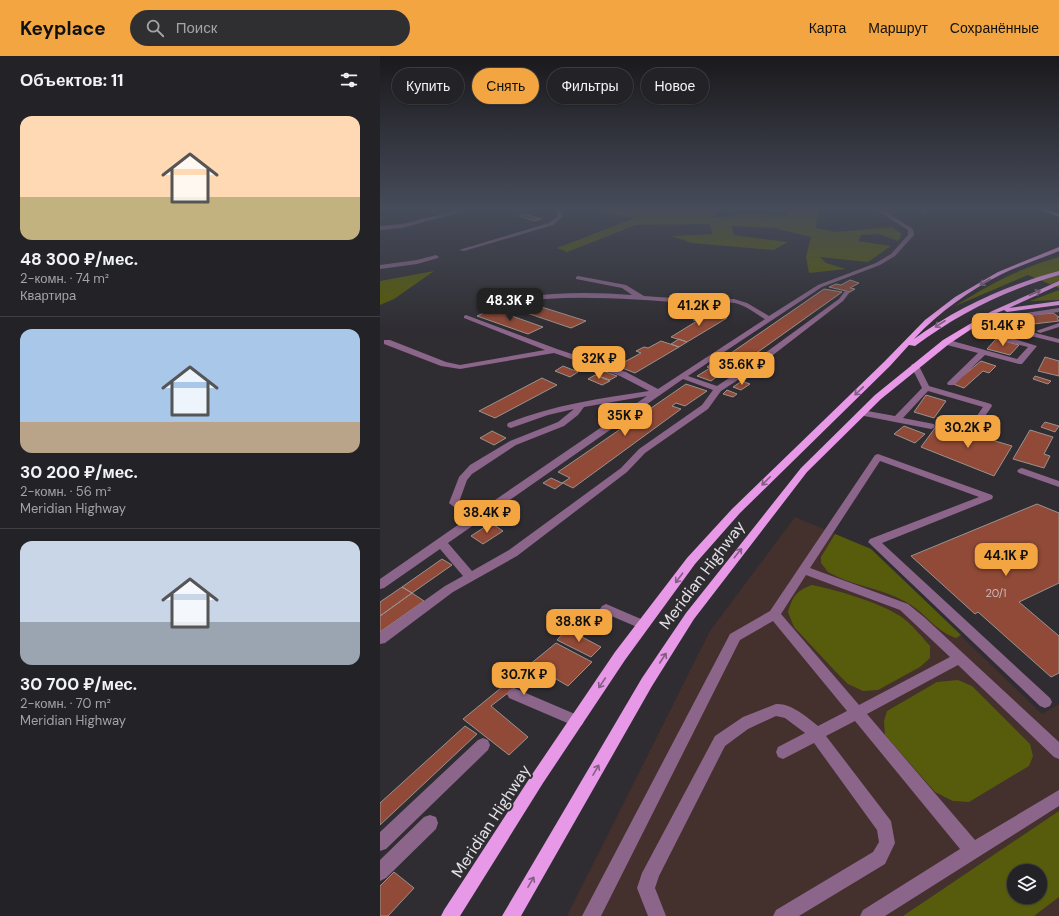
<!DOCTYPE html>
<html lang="ru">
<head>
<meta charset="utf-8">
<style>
	:root { --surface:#232226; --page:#2f2f32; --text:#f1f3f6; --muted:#a3a4a7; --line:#403f43; --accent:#f2a541 }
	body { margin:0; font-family:"DM Sans",sans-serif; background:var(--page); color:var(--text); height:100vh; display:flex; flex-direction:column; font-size:15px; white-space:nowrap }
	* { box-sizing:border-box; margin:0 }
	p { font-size:13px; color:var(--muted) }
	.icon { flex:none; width:22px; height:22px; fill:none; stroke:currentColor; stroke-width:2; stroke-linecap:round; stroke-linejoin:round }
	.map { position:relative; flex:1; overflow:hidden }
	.drawer { display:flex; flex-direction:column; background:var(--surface); width:380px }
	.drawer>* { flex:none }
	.banner { position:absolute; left:12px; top:12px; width:380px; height:36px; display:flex; gap:8px }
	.controls { position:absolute; left:627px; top:808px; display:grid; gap:8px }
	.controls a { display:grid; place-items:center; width:40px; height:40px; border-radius:50%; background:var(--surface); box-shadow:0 1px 3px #0004,0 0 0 1px var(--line); font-size:20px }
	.price { position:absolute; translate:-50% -34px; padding:0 9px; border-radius:8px; background:var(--accent); color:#111; font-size:13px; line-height:26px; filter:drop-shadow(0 1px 2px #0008) }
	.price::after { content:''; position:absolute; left:50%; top:24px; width:12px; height:9px; margin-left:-6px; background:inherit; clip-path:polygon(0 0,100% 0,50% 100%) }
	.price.selected { background:#222; color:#fff }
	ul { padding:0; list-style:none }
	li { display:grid; align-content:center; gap:8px; height:212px; padding:0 20px }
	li+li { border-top:1px solid var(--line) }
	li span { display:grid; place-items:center; height:124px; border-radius:12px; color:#555 }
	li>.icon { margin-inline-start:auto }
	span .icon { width:72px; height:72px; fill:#fffc; stroke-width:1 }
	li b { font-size:17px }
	h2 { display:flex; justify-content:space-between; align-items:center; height:48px; padding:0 20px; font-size:17px }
	.chip { padding:0 14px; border-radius:18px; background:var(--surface); box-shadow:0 1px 3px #0004,0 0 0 1px var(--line); font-size:14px; line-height:36px }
	.chip.selected { background:var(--accent); color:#111 }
	header { display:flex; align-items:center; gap:24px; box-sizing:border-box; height:56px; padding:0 20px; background:var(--accent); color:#111 }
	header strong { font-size:19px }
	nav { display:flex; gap:22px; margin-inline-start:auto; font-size:14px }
	.search { width:280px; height:36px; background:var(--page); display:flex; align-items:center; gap:10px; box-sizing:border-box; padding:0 14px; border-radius:22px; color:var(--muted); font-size:15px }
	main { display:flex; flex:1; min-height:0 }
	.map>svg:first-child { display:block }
</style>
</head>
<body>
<header>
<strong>Keyplace</strong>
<div class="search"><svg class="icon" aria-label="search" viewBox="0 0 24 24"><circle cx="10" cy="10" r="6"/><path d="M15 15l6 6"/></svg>Поиск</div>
<nav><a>Карта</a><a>Маршрут</a><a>Сохранённые</a></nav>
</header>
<main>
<section class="drawer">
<h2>Объектов: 11<svg class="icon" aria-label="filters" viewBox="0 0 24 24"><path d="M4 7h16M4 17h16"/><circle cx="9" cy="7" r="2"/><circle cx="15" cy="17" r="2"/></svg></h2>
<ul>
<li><span style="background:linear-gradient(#ffd9b3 65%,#c2b280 0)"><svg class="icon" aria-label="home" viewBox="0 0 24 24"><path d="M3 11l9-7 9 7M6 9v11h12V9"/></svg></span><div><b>48 300 ₽/мес.</b><p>2-комн. · 74 m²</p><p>Квартира</p></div></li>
<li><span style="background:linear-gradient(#a9c7e8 75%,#b9a48a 0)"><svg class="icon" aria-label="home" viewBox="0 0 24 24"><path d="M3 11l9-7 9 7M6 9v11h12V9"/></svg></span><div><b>30 200 ₽/мес.</b><p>2-комн. · 56 m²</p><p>Meridian Highway</p></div></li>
<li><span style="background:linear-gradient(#c9d6e8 65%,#9aa5b1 0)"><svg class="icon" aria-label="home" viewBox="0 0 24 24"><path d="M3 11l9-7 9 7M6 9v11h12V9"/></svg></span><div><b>30 700 ₽/мес.</b><p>2-комн. · 70 m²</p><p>Meridian Highway</p></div></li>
</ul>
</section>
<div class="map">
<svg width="679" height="860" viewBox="0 0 679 860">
	<rect width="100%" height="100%" fill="#2f2d32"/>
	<!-- commercial -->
	<path fill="#44302d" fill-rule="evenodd" d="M415,461L491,493L662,658L679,648V860H187L330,575ZM634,815H660V841H634Z"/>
	<!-- green -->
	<path fill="#575c0c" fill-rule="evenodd" d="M679,201V232L648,219L575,250C610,228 638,213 679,201Z
		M679,234V244L650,245Z
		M455,478L491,493L581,579L576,582C555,575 545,556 526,546C502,532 472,530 448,516L441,507V501Z
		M432,529C457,534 498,546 520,560C531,567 541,580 550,590V602L540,611L498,634L483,635L468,628L456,616L414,571L408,556C413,540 416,535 432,529Z
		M578,624L592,630L650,688L653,700L649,710L589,746L573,745L555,736L505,679L504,665L507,655L557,626Z
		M679,755V841L654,860H523ZM634,815H660V841H634Z"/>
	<!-- forest -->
	<path fill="#575c02" d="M218,153H326L336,158L332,162L362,158L406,160L419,153H438L436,172L456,176L512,171L522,178L518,185L499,178L481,179L478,185L511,190L488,206L440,201L446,207L466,213L429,217L426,201L431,181L394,172L352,170L354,179L408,186L394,194L312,187L291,180L333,178L329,168L256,169L187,196L177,192L255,162L217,154Z
		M54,215L14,243L0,249V225Z"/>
	<!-- building -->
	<path fill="#904a37" stroke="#999391" d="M145,158L161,163L155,165L139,160Z
		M470,224L479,227L470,232L475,233L470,236L449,231L456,228L461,229Z
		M444,233L462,236L347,318L342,317L331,325L317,320L330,312L327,311L335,305L338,306Z
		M152,248L206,265L191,272L138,254Z
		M112,253L163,271L148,278L97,260Z
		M330,257L347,262L307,286L291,281L317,265L313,264L319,261L323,262Z
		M673,257L679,261L677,262L679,265L653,268L649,273L633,269L640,260Z
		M299,283L307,286L299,291L291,288Z
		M616,283L639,289L630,299L607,293Z
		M281,285L299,291L255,317L237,310L261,297L256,295L264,291L268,292Z
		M665,301L679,305V320L658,315Z
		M601,305L616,310L609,317L603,315L584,332L573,328Z
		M183,310L198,316L190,321L175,315Z
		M223,315L237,320L230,324L216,319Z
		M215,319L230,325L222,329L208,323Z
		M655,320L671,325L668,328L653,323Z
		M162,322L177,329L115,362L99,355Z
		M362,325L370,328L361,334L353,331Z
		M306,328L327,335L305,350L296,347L292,350L301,353L193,432L183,427L175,433L163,427L171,422L182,427L190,422L178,416Z
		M347,334L357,338L353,341L343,338Z
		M546,339L566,345L554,362L534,356Z
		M665,366L679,370L675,376L661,371Z
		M558,368L632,390L614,420L541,391Z
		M524,370L545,378L535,387L514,378Z
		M650,374L673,381L664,398L670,400L664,412L633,403Z
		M112,375L126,382L114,389L100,382Z
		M657,448L679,457V527L639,546L679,580V617L671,621L598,556L595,558L531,500Z
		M111,467L123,475L103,488L91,480Z
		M62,503L72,509L32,537L22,531Z
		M22,531L32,537L0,560V546Z
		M32,537L44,545L0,576V560Z
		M187,573L221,591L211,601L177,584Z
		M176,587L212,606L188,630L159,613L111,650L148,681L129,699L83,663Z
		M85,670L97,678L0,769V747Z
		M14,816L34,832L8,860H0V830Z"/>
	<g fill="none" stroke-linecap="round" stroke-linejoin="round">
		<!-- minor -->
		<path fill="#8b658a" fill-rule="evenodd" d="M83,153H91L22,172L0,174V170L22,168Z
			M176,153H180L183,160L173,169L84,195L79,194L169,167L178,160Z
			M495,153H501L533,173L534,179L515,200L500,209L442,231L308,320L337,330L370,308L459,243L465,235L470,236L463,245L376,312L341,335L328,353L265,397L247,416L137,500L73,536L5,587L0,588V576L65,530L83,520L60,493L4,532L0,533V523L88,462L69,447L79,421L90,409L130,385L178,366L194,353L168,359L131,372L128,371L127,369L128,367C173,349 221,342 269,335L240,320L174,297L80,313L61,310L4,288V284H10L66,306L80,309L165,294L84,262V260L86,259L177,293L246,316L278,333L385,263C375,257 366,250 355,247C341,245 324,248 310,247C246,243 186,237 122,248L119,246C124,242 135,242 143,241C179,236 216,236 252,239L242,232L196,223V221L198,220L246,229L264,240L321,244L354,243L367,247L389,260L438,229L496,207L511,198L528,179V174ZM303,323L333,334L322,349L259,393L241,412L129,494L92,515L68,487ZM267,340L96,457L79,446L87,424L92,418L136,389L184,370L198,359L204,351Z
			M541,153H545L547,156L543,157Z
			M56,199L59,201L58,202L37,208L0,213V209L37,204Z
			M679,252V256L637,262L632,271L679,283V287L635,276L628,281L657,290L642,308H639L605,299L574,329H568L567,327L598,297L563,288V284H569L637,303L648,291L620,284V280L628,274L597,265V263L626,269L633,259Z
			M679,267V271L660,277L656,275Z
			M532,308H538L549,330L611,348L612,350L599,369L596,370L592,367L603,351L548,335L523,362L554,368L555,370L554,372L551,373L479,359L478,357L482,354L515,360L542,332L531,310Z
			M498,398L612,439L613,441L612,443L502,487L670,642L672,646L670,650L665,652L660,650L488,486L490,483L599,441L500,405L430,512L528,548L544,561L679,686V703L674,701L578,609L487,658L595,784L679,734V750L505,860H480L483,854L580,793L475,665L446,680L511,765L515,787L505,808L419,860H393L396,854L493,796L499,786L497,774L434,687L403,703L398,701L396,696L398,691L425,677L405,662L396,660L368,673L345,690L279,820L275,832L286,860H268L257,832L262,817L335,680L363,661L396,648C411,647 427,661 438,670L467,655L393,565L360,584L221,860H202L350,578L390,555L495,399ZM426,519L520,554L570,601L479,649L401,558Z
			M642,412L679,425V431L639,417L637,415L639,413Z
			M226,548L268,566L270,569L268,572L264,574L222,556L220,553L222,550Z
			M134,632L202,661L204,665L202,669L197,671L192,669L129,642L127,638L129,634Z
			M103,682L108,684L110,689L108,694L6,793L0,795V776L98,684Z
			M50,759L56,761L58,767L56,773L6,822L0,825V804L44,761Z"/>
		<!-- major -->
		<path fill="#e799e7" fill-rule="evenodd" d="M659,153H666L679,158V161Z
			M679,191V195C660,203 641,209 622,218C590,234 559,256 534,283C578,251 627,229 679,215V219C626,234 579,257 535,290L529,289L510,310L360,457L315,508L245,604L163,727L80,860H61L64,854L153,717L235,596L307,502L352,453L504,306L545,264L575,241L618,216Z
			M679,225V229L629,252L679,245V249L627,256L624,254L614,258L569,288L501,343L427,416L314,563L272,630L141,860H122L262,622L306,557L421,412L495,339L563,284L610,256Z"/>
		<!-- tram -->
		<path stroke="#959397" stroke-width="1" d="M676,153L679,154"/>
	</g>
	<!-- one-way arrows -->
	<defs><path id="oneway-shaft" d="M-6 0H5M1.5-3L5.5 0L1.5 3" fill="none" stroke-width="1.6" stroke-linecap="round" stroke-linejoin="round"/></defs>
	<g stroke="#825e83">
		<use href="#oneway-shaft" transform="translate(605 226) rotate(150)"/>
		<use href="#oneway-shaft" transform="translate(655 237) rotate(-23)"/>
		<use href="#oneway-shaft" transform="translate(560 268) rotate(147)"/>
		<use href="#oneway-shaft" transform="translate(479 335) rotate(136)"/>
		<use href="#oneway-shaft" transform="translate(386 425) rotate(135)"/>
		<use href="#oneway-shaft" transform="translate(358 497) rotate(-51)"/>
		<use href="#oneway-shaft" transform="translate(299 522) rotate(127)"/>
		<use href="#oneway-shaft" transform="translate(283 602) rotate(-57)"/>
		<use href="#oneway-shaft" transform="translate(222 627) rotate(124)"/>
		<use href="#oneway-shaft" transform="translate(216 714) rotate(-60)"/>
		<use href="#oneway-shaft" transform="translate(151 826) rotate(-60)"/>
	</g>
	<!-- sky -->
	<linearGradient id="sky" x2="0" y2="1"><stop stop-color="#1a191c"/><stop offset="0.56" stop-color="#474c5a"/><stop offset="1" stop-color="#474c5a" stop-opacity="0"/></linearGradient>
	<rect width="679" height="273" fill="url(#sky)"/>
	<g text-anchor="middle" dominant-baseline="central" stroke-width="4" stroke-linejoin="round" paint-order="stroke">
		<!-- number labels -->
		<g font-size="11" fill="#cebbb9">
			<text x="616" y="537">20/1</text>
		</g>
		<!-- near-street labels -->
		<g font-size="16" fill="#e2e1e4" stroke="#2f2d32">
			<text transform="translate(322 519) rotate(-53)">Meridian Highway</text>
			<text transform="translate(111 765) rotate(-57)">Meridian Highway</text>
		</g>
	</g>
</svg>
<div class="controls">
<a><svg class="icon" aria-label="layers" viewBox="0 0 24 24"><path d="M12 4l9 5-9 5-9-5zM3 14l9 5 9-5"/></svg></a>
</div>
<b class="price selected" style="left:130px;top:266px">48.3K ₽</b>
<b class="price" style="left:319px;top:271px">41.2K ₽</b>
<b class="price" style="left:623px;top:291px">51.4K ₽</b>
<b class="price" style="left:219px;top:324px">32K ₽</b>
<b class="price" style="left:362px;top:330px">35.6K ₽</b>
<b class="price" style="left:245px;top:381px">35K ₽</b>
<b class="price" style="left:588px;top:393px">30.2K ₽</b>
<b class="price" style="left:107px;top:478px">38.4K ₽</b>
<b class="price" style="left:626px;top:521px">44.1K ₽</b>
<b class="price" style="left:199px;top:587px">38.8K ₽</b>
<b class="price" style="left:144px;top:640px">30.7K ₽</b>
<div class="banner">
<a class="chip">Купить</a>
<a class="chip selected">Снять</a>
<a class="chip">Фильтры</a>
<a class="chip">Новое</a>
</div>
</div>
</main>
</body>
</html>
